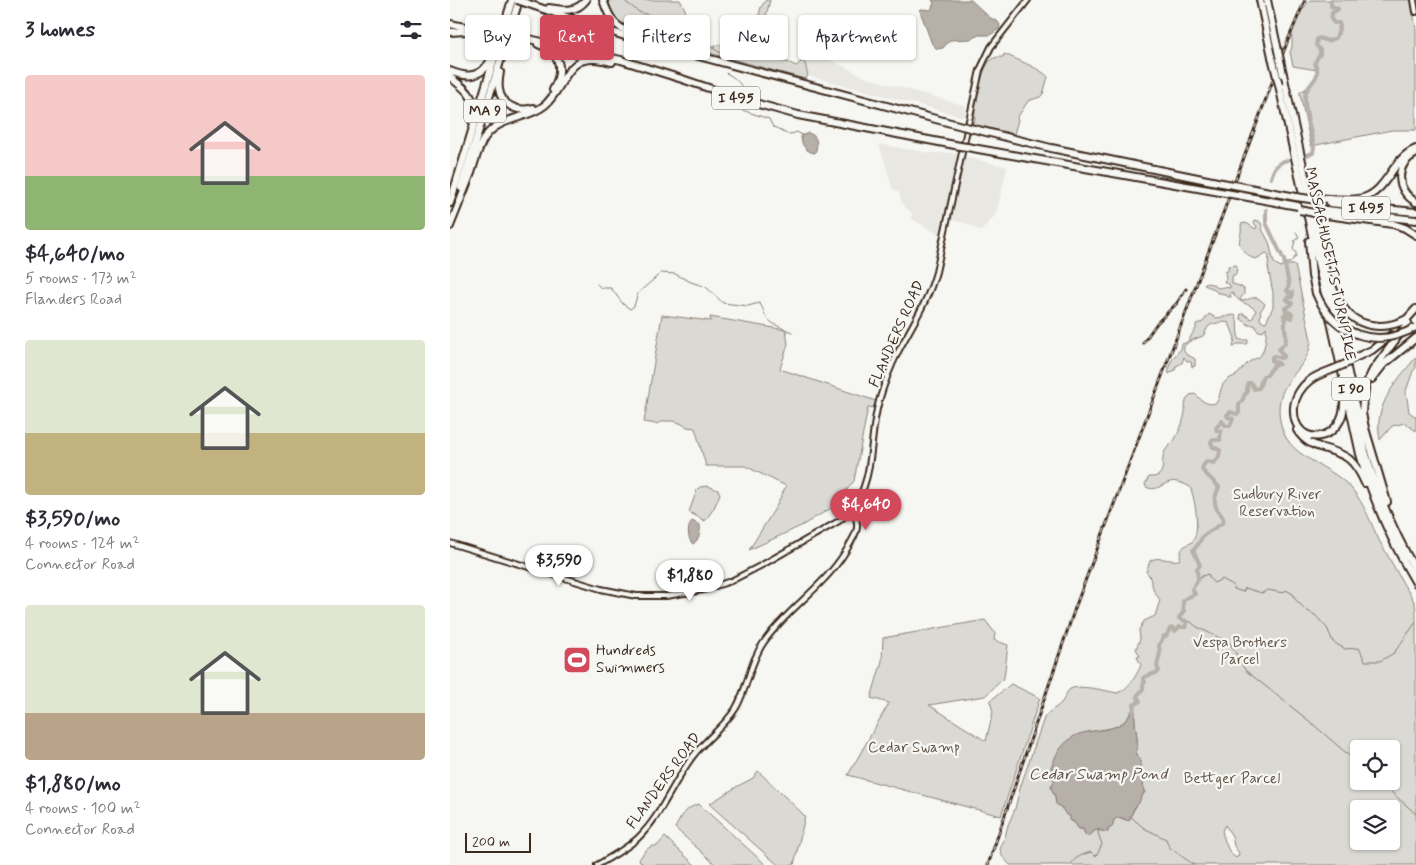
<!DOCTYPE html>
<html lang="en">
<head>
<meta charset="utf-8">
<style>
	:root { --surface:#fff; --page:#f2f2f3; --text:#2b2b33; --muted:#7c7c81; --accent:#d1495b }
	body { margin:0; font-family:Mynerve,sans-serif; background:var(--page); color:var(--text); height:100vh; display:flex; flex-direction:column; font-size:19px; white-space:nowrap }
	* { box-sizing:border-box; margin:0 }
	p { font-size:16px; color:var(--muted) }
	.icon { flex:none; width:28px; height:28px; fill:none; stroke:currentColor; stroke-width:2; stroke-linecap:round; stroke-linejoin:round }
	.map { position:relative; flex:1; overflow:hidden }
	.panel { display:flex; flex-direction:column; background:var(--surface); width:450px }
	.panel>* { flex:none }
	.top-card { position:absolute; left:15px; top:15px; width:475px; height:45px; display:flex; gap:10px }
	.tools { position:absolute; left:900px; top:740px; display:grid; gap:10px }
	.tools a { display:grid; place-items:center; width:50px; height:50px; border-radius:5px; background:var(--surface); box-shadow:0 1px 4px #0004; font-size:25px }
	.scale { position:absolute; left:15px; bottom:12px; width:66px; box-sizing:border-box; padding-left:5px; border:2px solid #3b2a1e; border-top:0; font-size:14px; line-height:18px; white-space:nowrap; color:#3b2a1e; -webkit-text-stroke:4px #f6f6f2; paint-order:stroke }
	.price { position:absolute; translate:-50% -42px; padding:0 11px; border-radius:18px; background:#fff; color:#222; font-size:16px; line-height:32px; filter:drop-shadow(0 1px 2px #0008) }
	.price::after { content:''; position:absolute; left:50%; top:30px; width:15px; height:11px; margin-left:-8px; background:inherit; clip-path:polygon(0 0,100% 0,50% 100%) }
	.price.selected { background:var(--accent); color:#fff }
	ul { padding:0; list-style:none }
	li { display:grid; align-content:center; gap:10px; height:265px; padding:0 25px }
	li span { display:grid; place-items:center; height:155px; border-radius:5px; color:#555 }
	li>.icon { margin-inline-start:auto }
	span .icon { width:90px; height:90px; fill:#fffc; stroke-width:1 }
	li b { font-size:21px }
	h2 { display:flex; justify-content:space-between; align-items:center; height:60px; padding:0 25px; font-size:21px }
	.tag { padding:0 18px; border-radius:5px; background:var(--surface); box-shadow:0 1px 4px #0004; font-size:18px; line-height:45px }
	.tag.selected { background:var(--accent); color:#fff }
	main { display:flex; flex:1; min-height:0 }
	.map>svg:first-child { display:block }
</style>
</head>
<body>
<main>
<section class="panel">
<h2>3 homes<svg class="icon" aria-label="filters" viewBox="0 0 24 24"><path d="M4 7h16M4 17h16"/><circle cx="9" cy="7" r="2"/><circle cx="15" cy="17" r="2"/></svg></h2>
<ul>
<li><span style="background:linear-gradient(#f6c9c9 65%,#8fb573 0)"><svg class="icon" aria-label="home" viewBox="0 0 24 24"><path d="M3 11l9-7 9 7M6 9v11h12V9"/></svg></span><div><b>$4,640/mo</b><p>5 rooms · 173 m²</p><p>Flanders Road</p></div></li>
<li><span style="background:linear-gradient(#dfe7d0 60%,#c2b280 0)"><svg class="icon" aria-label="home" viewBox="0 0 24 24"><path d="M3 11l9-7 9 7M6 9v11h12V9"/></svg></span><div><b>$3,590/mo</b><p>4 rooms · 124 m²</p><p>Connector Road</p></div></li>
<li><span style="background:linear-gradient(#dfe7d0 70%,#b9a48a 0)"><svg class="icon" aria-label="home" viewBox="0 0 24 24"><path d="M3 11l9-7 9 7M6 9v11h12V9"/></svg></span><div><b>$1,880/mo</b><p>4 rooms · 100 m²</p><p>Connector Road</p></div></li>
</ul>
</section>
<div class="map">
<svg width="966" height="865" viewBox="0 0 966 865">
	<rect width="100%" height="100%" fill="#f6f6f2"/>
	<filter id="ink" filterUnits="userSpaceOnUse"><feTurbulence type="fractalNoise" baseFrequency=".02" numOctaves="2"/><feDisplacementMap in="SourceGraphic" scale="10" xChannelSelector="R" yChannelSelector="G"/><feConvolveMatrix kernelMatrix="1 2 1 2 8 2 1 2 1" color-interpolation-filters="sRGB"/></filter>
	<g filter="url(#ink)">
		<!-- built -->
		<path fill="#e8e7e2" d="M351,53L374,57L417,78L513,105L516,110L515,117L359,76L355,62L352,59Z
			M429,144L479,153H500L510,155L495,218L490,235L460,218L463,214L456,208L451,201L449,192L443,189Z
			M515,157L557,167L546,214L531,231L518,224L501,220Z"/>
		<!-- green -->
		<path fill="#dad9d3" stroke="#8a8278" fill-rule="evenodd" d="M157,0H230L235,9L234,14L231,15L229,24L230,28L241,29L246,33C256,31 259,40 262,48H264L265,46L269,44L287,52L340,63L346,66L352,61L355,63L358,76L355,79L237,47L227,41L213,40L187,33L173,25L167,21L162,14Z
			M316,0H320L316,16V25L314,27L313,26V22L308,19L311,7Z
			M860,0H961L966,29V130H942L861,146L850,94V92C860,87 866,81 867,70L843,66L840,52C844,45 841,40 842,33C844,22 853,8 860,0Z
			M554,54C564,58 593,70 598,77L593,94L590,97L578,101L567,118L568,120L564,134L523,124V122L525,119C523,109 532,70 539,62C542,57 548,57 553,57Z
			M804,220L809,221L811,223L813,231L819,242L824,263L831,267L834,265H845L861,340C859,370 829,377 829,410C830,460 874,458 902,489C915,505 921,524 930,542C938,556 946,570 954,585C958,591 963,598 965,604C966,610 966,618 966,623C966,638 966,653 966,669C966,734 966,800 966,865H560L552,856L550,849L555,837L558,825L565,809L570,788L594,718C599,710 606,709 612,702C615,698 616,692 620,689C629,684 657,691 667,693C678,690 687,675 691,665L687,657L690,656L686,649L690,639L689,630L694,621L705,616L710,600L704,591L699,575L696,572L700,561C708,555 719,562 729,560C731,555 730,549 735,546C737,544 740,544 742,542C751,532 745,498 740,487C735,484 726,480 720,482C710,485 706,492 696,487L695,484L699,477C719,478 709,461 715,451C717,447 720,445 723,442C727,437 733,423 734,417C737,407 732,404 740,395L745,394C751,400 757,406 766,403C771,397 769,388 775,382C778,378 784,377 788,374C792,369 797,363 802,360C804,359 807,358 809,357C815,352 817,334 816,327L812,332L807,330L805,325H799L790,318L791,314H794L801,319L803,318L806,310C796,301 791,306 782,292L780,293L781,297H779L771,293H768L762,288L754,285L756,283L762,284L768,288L773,287L780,288V285L774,282L776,278L775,272L778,271V266L786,265L787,266L786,274L782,276V283C786,286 790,285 794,289V294L790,299L791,301C796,301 805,295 809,299C811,300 813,302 815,304L810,312L811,313L810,319L811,321L816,322L823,307V293L818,267L819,255L816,253L806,259C800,258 799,256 795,252C784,240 793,239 791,224L796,223L806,229L807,227L804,223ZM682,710L685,711C683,724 690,740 686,752L690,761L692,779L695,792C689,800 685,809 679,818L676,820L668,817L664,819L662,827L658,829V832L646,830L639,836H637L635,834L633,829H629L624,822L621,821L620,816C617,814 607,805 606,802C603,795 607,801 604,794C603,791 602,789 601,786L605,780L602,778C599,772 601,766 604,760C609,750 617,739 628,735C648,727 672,734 682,710ZM909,749H941V781H909ZM909,809H941V841H909ZM775,825L782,836L784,846L789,853L788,856L786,858C777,852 775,841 772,831Z
			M759,314L766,318C772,317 778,316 785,315C790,323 785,332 790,340H798V343L797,344H788L784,347H783L785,338L779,323L774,322L762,324L758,327L753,336L740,341L734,346C732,356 740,355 745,359V366L742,367L741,362L737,361L734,357L732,363L726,366L725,370L719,374C717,364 724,356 731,349L732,344C741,342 740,335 746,329V324L753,322Z
			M212,315L261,321L260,317L336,330L338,344L330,369L426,401L423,408L418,407L404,481L383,507L351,526L299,550L327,505L336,486L295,466H256L245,428L237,427L230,423L222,421H214L206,424L194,422Z
			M966,357V368L963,371L956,391L959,412L966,417V431L955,423L942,426L930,440C929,434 928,427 929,421C932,395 951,376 966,357Z
			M258,486L268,490L270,494L264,508L255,521L239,512L247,490L250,487Z
			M535,620L545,633L544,640L558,645L554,678L535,696L479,705L536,741L543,712L540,701L561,684L590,698L551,816L398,775L439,703L421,698L432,661L433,638Z
			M308,771L355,816L344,865H328L259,804L288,786L303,778Z
			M249,804L252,807L316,865H266L225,828C231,817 236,807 249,804Z
			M215,837L245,865H194L189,860C193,853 198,845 207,846Z"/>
		<!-- water -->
		<path fill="#b6b0a9" stroke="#857a71" d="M482,0H521L539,17L548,22L550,25L549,29L540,35H529L520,39L500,40L493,48L487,49L482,44L470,11L471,9L481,10L484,3Z
			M358,133C368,135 368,145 365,153C356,152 351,145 351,136Z
			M242,521L250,525C251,532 249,540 243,544C237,539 237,527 242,521Z
			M682,710L685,711C683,723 690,741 686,752L690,761L694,793L691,797L689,803L684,808L679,821C673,819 670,815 664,820L662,827L658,829V832L646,830L640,835L637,836L635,834L633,829H629L624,822L620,820V816L616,815L612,808L606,804L605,796L601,788L605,780L599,777C602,767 604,756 611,748C615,743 622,736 629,734C648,728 674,733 682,710Z"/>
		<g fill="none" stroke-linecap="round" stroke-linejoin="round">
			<!-- stream -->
			<path stroke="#857a71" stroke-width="1" d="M173,0L189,12L226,23L238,32L243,33L257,39L264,49L271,53
				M276,73C284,76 293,86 296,93
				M292,110L319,119L323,127C333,129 334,138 347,132L352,135
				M835,263H840L846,256V253L843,249L845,240L849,237L846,232
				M147,284L151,288H161L173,304L180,309L184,306L188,293L211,273L225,274L241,282L256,287L273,303L298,306L309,303C314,308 313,313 317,318C322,325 333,328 342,332
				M749,578H751L752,576L758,574L760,579L764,583L772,579L783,585L784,589L793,592L795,588L812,593L818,590L833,593L836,590L843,594L845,599L856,610L865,615L877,628L883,642L895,649L909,648L915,661H930L944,653L966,622
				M737,621L741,622L747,627L780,643L795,670L858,720L909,764
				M929,781L966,814
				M680,816L694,828L716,839L719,847L744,865
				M621,865C623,858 634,854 641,852L645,856L647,855L652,844L648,833L649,829"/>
			<!-- river -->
			<path stroke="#b6b0a9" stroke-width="4" d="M857,155L863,153L864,146C861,131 855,115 855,98C854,86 869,81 867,70C867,67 865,65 865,62L870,54V50L866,45L867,39L869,38L878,41L886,38L890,26L889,23H884L881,19L882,13L888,9L887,8L881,6V0
				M821,178C824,168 827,162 838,160
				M834,315L841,318L842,314L837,311
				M683,713L684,705L690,701L687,696L693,689V685L695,682L693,678C698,674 705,675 709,671L707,666L710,653L709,645L714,636H716L720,629L723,628L725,631L729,627H736V621L732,620L729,618L734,611C730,598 735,599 745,594L742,589L748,580L747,569L750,565L743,550C749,546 749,541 753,536C759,530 768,528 774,521C773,514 768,513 766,507C763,499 767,493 769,487L752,470L753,466L757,461L764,463L769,457L770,450L763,447L761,442L762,440H770L771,431H767L766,428L772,421L776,426H780L783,419L778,417L777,415L780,412L787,414L789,413V404L792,401L795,394L797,393V389L798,383H801L804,389L809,388L813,376L817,375L824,365L829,364L828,363L822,361V357L824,356L831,358L834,356L829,350C830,346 833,346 835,343C836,339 836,333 835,330V322L834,316L837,312L835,308L840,306L842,303L836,299L838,297H842L843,294L842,292L839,293L837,291L839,285L834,260L816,223V210"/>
			<defs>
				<path id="secondary" d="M964,0L966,12
					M0,543L151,589L186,596H216L253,590L281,581L312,565L389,521L401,511
					M147,865C161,857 176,849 188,838C212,815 223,782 243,756C256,739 275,726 286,708C298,687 300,661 314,642C340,605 379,585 401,542C404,537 408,530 407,524C407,519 404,514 401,511C426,478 418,439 429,401C434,384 440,368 448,352C462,325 478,301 486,272L530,70L541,47L578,0"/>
				<path id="highway" d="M153,0C160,20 164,26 184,35
					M810,0L822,57
					M817,0L827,46
					M76,3L134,23L181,38L512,126
					M99,8C113,10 126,13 136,0
					M0,24L44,33
					M0,32L15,31L26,33
					M66,36L171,60L232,79L294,100L348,115L510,146
					M88,44C111,52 114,70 103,90
					M0,71C19,79 32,77 42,58
					M50,72C49,78 48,83 49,89C51,105 68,113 83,108
					M833,74L915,451C927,493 944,533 966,571
					M0,77C19,92 26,95 22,121
					M829,85L910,454C923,500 942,543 966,583
					M524,129L601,148L772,183
					M517,147L770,192
					M965,154C944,165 946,191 966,202
					M789,186L846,197
					M11,188L69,0
					M787,195L848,206
					M866,198C881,199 898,202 913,198C938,191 942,158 966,149
					M0,203L62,0
					M880,203L923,208L966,212
					M867,209L966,220
					M869,214L943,224L955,228L966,235
					M0,226C7,209 14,191 21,173C25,161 28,147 35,137C50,116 77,120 95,105C109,93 115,68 131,61C141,57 152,60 162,62
					M859,241L862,276L866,293
					M881,283C884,290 886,298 891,304C905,328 934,331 957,319
					M955,321L966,309
					M900,360L922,350L941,335
					M884,369C876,372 866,375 859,381C851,387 845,397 844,407C841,450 897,445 894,398
					M922,379L934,364L966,338
					M847,430C860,451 881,446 899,459C906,465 911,474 915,483
					M937,502L915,428L912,413L913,400L916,384L923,370L958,323"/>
			</defs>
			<!-- secondary casing -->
			<use href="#secondary" stroke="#3b2a1e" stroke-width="8"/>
			<!-- highway casing -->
			<use href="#highway" stroke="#3b2a1e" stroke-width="10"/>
			<!-- secondary -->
			<use href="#secondary" stroke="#f6f6f2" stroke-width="4"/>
			<!-- highway -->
			<use href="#highway" stroke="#f6f6f2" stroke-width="6"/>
			<defs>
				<path id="rail" d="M693,343L707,323L727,303L736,289
					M538,865L625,608L838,40L855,0"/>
			</defs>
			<!-- rail casing -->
			<use href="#rail" stroke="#3b2a1e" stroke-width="3"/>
			<!-- rail -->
			<use href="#rail" stroke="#f6f6f2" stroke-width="1" stroke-dasharray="4" stroke-linecap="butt"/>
			<defs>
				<path id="highway-bridge" d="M67,0L76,3
					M44,33L66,36
					M827,46L833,74
					M822,57L829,85
					M512,126L524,129
					M510,146L517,147
					M772,183L789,186
					M770,192L787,195
					M846,197L867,200
					M850,210L869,214
					M866,293C883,335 927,350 966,327
					M884,369L900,362"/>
			</defs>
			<!-- highway-bridge casing -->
			<use href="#highway-bridge" stroke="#3b2a1e" stroke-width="10" stroke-linecap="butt"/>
			<!-- highway-bridge -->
			<use href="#highway-bridge" stroke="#f6f6f2" stroke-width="6"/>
		</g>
	</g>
	<!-- icons -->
	<defs>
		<symbol id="stadium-square" viewBox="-11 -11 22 22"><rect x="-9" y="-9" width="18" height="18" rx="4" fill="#d1495b" stroke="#f6f6f2"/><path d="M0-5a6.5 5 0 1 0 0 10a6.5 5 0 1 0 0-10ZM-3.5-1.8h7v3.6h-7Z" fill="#fff"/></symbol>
	</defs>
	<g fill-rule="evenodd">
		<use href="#stadium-square" x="111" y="644" width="32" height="32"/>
	</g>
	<g text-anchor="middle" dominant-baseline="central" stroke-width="4.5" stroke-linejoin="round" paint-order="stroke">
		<!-- shield labels -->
		<g fill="#f6f6f2" stroke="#73675e" stroke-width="1">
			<rect x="262" y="86.5" width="48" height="23" rx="4"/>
			<rect x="14" y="99.5" width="42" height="23" rx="4"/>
			<rect x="892" y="196.5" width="48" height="23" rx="4"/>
			<rect x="882" y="377.5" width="38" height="23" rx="4"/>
		</g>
		<g font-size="14" font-weight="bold" fill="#3b2a1e">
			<text x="286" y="98">I 495</text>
			<text x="35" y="111">MA 9</text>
			<text x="916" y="208">I 495</text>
			<text x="901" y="389">I 90</text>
		</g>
		<!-- street labels -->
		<g font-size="15" fill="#3b2a1e" stroke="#f6f6f2">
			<text transform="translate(880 264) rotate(78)">MASSACHUSETTS TURNPIKE</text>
			<text transform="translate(447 334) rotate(-66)">FLANDERS ROAD</text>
			<text transform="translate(214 781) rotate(-54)">FLANDERS ROAD</text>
		</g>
		<!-- park labels -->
		<g font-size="15" fill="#63564b" stroke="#f6f6f2">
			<text x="827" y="495">Sudbury River<tspan x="827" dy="17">Reservation</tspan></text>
			<text x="790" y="643">Vespa Brothers<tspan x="790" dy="17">Parcel</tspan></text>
			<text x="464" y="748">Cedar Swamp</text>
			<text x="782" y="779">Bettger Parcel</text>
		</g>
		<!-- poi labels -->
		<g font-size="15" fill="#3b2a1e" stroke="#f6f6f2" text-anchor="start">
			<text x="146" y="651">Hundreds<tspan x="146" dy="17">Swimmers</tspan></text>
		</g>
		<!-- water labels -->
		<g font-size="16" font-style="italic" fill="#605248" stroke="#f6f6f2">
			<text x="648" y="774">Cedar Swamp Pond</text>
		</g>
	</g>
</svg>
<div class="tools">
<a><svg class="icon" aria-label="locate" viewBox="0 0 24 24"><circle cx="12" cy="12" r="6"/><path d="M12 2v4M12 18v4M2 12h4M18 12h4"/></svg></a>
<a><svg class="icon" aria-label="layers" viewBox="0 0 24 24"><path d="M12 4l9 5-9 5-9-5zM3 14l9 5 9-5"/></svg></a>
</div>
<div class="scale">200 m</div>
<b class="price selected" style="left:416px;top:531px">$4,640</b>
<b class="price" style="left:109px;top:587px">$3,590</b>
<b class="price" style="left:240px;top:602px">$1,880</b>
<div class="top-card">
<a class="tag">Buy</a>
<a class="tag selected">Rent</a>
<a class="tag">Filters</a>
<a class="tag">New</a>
<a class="tag">Apartment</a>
</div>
</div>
</main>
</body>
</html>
